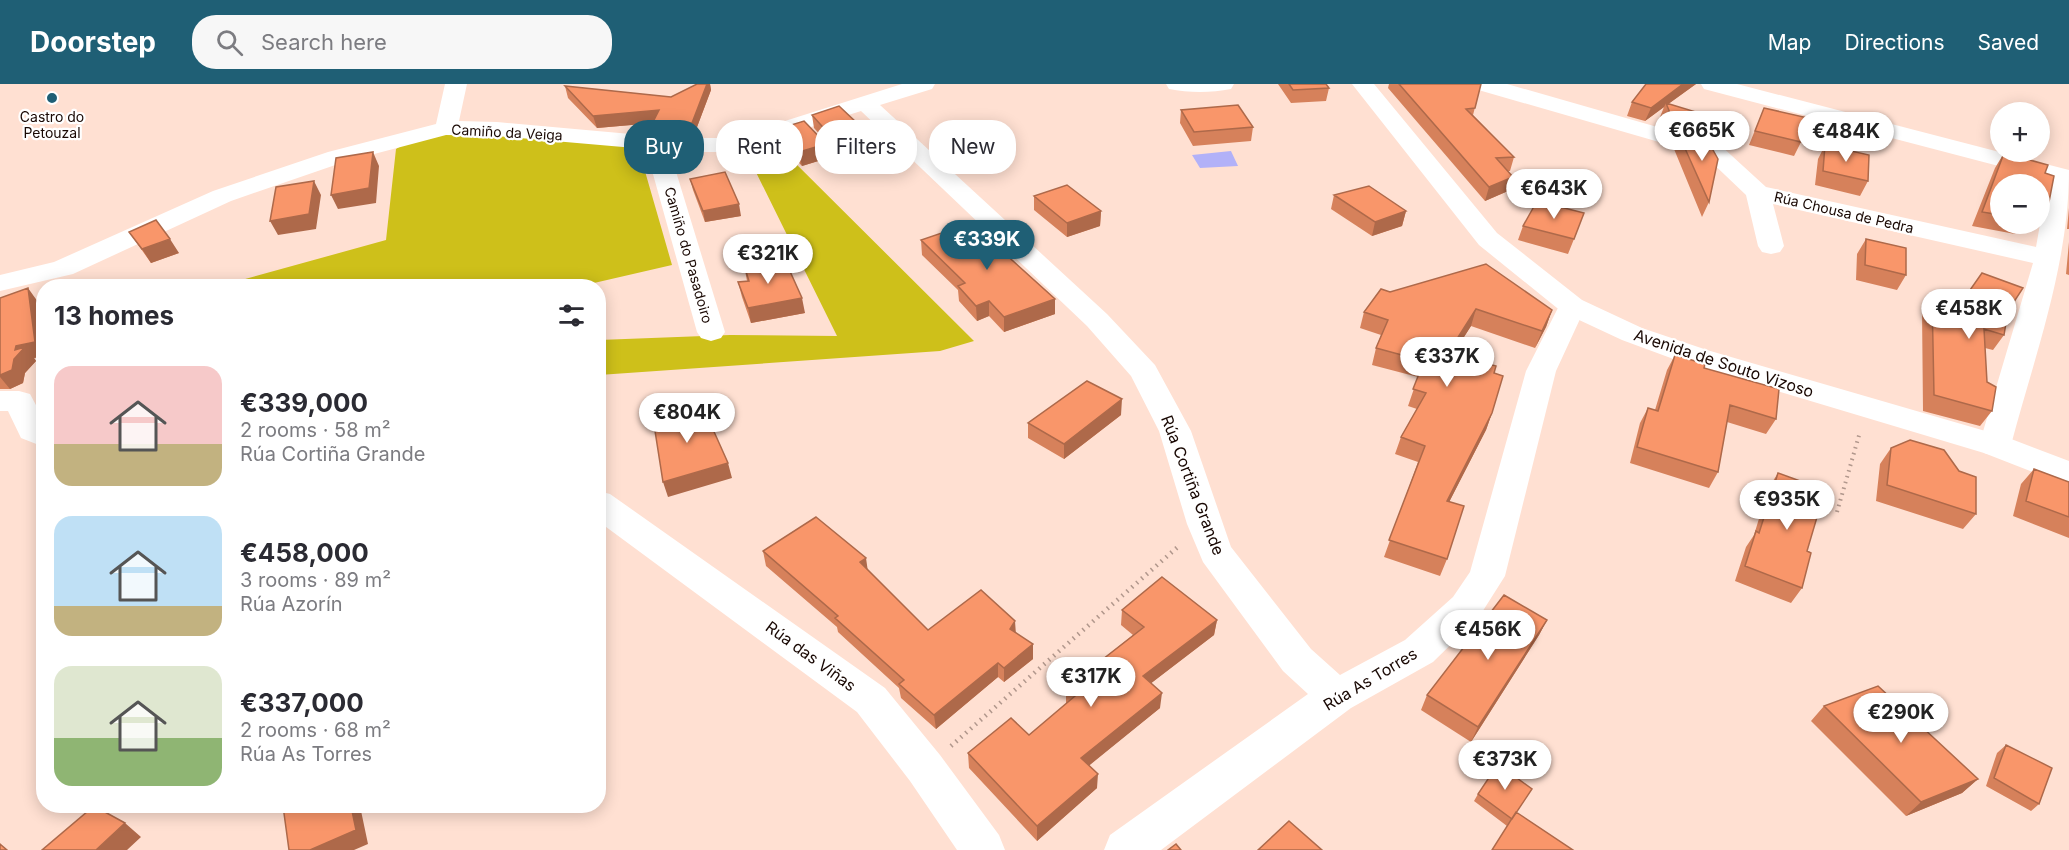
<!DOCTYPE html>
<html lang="en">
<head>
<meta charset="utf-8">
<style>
	:root { --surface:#fff; --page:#f7f7f7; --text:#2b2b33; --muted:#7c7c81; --accent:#1f5f75 }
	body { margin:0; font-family:Inter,sans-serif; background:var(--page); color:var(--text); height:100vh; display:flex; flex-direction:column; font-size:22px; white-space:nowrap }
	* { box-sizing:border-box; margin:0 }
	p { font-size:20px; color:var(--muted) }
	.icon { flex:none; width:33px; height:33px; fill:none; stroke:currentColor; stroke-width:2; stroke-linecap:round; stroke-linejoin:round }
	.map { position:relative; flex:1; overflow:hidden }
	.panel { position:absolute; left:36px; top:195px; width:570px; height:534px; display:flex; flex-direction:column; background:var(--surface); border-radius:24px; box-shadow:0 3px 15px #0003 }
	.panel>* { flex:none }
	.hud { position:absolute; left:624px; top:36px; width:570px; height:54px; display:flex; gap:12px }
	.tools { position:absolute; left:1990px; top:18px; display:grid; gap:12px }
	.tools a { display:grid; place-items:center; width:60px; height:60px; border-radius:50%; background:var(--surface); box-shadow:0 3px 15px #0003; font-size:30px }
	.price { position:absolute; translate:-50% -51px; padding:0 14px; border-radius:21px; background:#fff; color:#222; font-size:20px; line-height:39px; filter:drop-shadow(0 2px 3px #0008) }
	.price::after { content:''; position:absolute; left:50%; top:36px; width:18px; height:14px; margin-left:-9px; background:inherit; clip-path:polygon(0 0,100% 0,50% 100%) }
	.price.on { background:var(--accent); color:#fff }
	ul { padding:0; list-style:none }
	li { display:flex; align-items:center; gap:18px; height:150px; padding:0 18px }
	li span { display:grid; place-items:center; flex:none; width:168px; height:120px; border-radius:18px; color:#555 }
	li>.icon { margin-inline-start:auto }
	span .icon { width:72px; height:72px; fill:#fffc; stroke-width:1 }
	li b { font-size:26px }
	h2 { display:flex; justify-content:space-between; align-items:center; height:72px; padding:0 18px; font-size:26px }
	.chip { padding:0 21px; border-radius:24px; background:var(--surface); box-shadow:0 3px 15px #0003; font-size:21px; line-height:54px }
	.chip.on { background:var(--accent); color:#fff }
	header { display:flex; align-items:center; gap:36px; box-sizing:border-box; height:84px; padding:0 30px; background:var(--accent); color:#fff }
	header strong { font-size:28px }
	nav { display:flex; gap:33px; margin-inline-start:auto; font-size:21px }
	.search { width:420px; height:54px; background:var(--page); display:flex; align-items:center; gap:15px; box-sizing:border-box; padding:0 21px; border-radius:24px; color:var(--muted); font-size:22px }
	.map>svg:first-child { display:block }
</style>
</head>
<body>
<header>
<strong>Doorstep</strong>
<div class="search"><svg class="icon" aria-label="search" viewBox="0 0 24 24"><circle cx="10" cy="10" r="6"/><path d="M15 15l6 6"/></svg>Search here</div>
<nav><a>Map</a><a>Directions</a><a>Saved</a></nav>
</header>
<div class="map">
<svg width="2069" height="766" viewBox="0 0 2069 766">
	<rect width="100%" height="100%" fill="#ffe0d2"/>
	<!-- green -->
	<path fill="#cec01a" d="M444,49L528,51L638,63L672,181L581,202H220L386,156L396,65L407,58Z
		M773,57L974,257L940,267L599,291V256L730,251L837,252L745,66Z"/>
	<!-- water -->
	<path fill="#b2b1f8" d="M1231,67L1238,82L1200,84L1192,71Z"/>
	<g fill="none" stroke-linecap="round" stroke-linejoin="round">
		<!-- path-far1 -->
		<path stroke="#b1978c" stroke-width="4" stroke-dasharray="1.5 4.5" stroke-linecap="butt" d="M1837,428L1860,348"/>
		<!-- path -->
		<path stroke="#b1978c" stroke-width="4.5" stroke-dasharray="1.5 5" stroke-linecap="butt" d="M951,662L1180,461"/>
		<!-- street -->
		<path fill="#fff" fill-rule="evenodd" d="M445,0H467L459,37L497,38L675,54H731L902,0H935L932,5L880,21L1107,230L1155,281L1191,347L1231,463L1311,565L1340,591L1405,556L1453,513L1470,488L1526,287L1562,216L1572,214L1582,216L1586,222L1556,287L1505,492L1479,533L1433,578L1351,624L1161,766H1104L1110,751L1308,610L1283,587L1203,478L1187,440L1159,347L1131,292L1087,242L861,27L733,68H670L725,248L721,254L711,257L701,254L697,248L646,65L497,52L446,51L344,78L231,117L73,190L0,207V191L54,178L213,107L328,68L436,40Z
			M1166,0H1234L1231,5C1211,9 1189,9 1169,5Z
			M1472,0H1507L1720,61L1766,103L2036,163L2048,95L1704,5L1701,0H1737L2069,86C2069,180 2035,271 2011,361L2006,369L1995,372L1984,369L1979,361L2033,179L1773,120L1784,162L1780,168L1771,170L1762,168L1758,162L1746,111L1704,71L1475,5Z
			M0,307H19L30,310L44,336V363L21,354L8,327H0Z
			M598,407L610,410L885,604L940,671L999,751L1005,766H957L910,697L857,628L598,437Z"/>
		<!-- secondary -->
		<path fill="#fff" fill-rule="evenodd" d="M1352,0H1374L1497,149L1582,216L1642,244L1707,266L2006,353L2069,377V402L1984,369L1687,280L1622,256L1562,228L1479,161Z"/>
	</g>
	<!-- wall -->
	<path fill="#d6815b" d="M697,0H710L711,6L694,51L656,50L654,39L597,44L568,14L565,2L671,13Z
		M1278,0H1326L1329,4L1326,17L1291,19Z
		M1389,0H1481L1473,31L1514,73L1510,87H1508V107L1485,117L1388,4Z
		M1646,0H1696L1668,20L1700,38L1694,51L1664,43L1660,33L1664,23L1645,37L1627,32L1632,18Z
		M1764,24L1801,58L1794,72L1749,61Z
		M1181,26L1253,43L1251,57L1193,62L1180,39Z
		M812,31L860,54L831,63L814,44Z
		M778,45L828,74L802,82L780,59Z
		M1679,51L1709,118L1702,133L1674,65Z
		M1825,61L1868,97L1860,112L1815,101L1818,75Z
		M2004,69L2045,89L2048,123L2040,135V100H2001V140H2023L2015,150L1972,142L1995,84Z
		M690,95L741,132L705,138L693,106Z
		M1334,111L1406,127L1402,142L1372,152L1331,125Z
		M1034,112L1101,127L1100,142L1067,153L1034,126Z
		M2069,124V145H2067Z
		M1523,142L1574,155L1568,170L1518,156Z
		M129,148L179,169L151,179Z
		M1866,155L1906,191L1897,206L1856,196L1857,170Z
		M921,156L1055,230L1004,248L989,232L977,237L959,217L958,206L922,171Z
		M2069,158V191L2066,190Z
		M744,181L776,186L805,229L751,239L742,213L738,198L747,197Z
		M1390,208L1552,226L1546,243L1535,264L1471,242L1453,270L1494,289L1492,329L1486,346L1449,418L1447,475L1440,492L1384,473L1418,378L1395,370L1401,353L1417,325L1408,322L1418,293L1372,281L1376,264L1381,251L1360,244L1364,228Z
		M1932,211L1961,219L2004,251L1993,266L1985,264L1987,298L1992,327L1980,342L1923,327L1922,226Z
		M0,214L38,218L44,261V272L34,274L36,277L25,289L23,299L10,305H0Z
		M1675,271L1704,284L1776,335L1766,350L1727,338L1718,388L1709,404L1630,379L1640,339L1648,324L1655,326L1667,286Z
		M1121,331L1064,375L1028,354V339Z
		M1891,364L1976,430L1963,445L1876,417L1880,380Z
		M2034,385L2069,398V454L2013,432L2021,400Z
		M1778,389L1807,467L1802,504L1791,519L1735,497L1746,463L1754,451L1768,405Z
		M763,467L867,485L928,546L1016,549L1033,575L1004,598L998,593L936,645L901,614L899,604L838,548L837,543L766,482Z
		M1122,526L1217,536L1214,551L1151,599L1160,624L1089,681L1097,704L1037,757L969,684L968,669L1029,651L1066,620V604L1133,551L1121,541Z
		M1547,536L1539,551L1471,658L1421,626L1427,611Z
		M1824,622L1978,695L1962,709L1906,732L1811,637Z
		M2006,661L2039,720L2031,727L1986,702L1997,669Z
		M1532,705L1507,742L1474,717L1478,710Z"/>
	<!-- shaded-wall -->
	<path fill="#ae694a" d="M707,0H710L711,6L694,51L692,39Z
		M1683,0H1696L1667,21L1666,19L1664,23L1645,37L1651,24Z
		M659,26L654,39L597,44L593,32Z
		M858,40L860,54L831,63L829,50Z
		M826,60L828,74L802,82L799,68Z
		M373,68L379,82L376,119L338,125L331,111Z
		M1513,93L1508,107L1485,117L1489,103Z
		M314,97L321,111L316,145L278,151L270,137Z
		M739,120L741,132L705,138L703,127Z
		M1101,127L1100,142L1067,153V139Z
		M1406,127L1402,142L1372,152L1375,138Z
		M170,155L179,169L151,179L142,165Z
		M28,204L38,218L44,261V272L34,274L36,277L25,289L23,299L10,305L0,293V291L15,266Z
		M802,214L805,229L751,239L748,224Z
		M1055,215V230L1004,248V233Z
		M989,217V232L977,237L976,222Z
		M1476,225L1471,242L1443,286L1448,269Z
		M1552,226L1546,243L1535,264L1542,247Z
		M1122,315L1121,331L1064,375V360Z
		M1492,329L1486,346L1441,434L1447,417Z
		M728,379L732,394L668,413L663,398Z
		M866,474L868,488L860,478Z
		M1217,536L1214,551L1141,607L1143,592Z
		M1547,536L1539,551L1471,658L1478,643Z
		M1015,537L1016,551L1010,545Z
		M1033,560V575L1004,598V584Z
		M998,579V593L936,645L934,631Z
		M1162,609L1160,624L1080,689L1081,674Z
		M1098,690L1097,704L1037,757V742Z
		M1978,695L1962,709L1906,732L1921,718Z
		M351,722H360L368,760L354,766H310Z
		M125,739L141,753L127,766H96Z"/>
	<!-- building -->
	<path fill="#f9966a" stroke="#ae694a" stroke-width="1.5" d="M697,0H707L692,39L653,38L659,26L593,32L565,2L671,13Z
		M1289,0H1326L1329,4L1293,6Z
		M1399,0H1481L1475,24L1466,25L1514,73L1496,74L1513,93L1489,103Z
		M1646,0H1683L1651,24L1632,18Z
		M1666,19L1696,28L1700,38L1670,29Z
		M1238,21L1253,43L1194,48L1181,26Z
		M839,22L858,40L829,50L812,31Z
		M1764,24L1808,34L1801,58L1755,47Z
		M804,37L826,60L799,68L778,45Z
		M1679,51L1709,59L1718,75L1709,118Z
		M1825,61L1869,71L1868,97L1823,87Z
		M373,68L369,104L331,111L336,74Z
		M2004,69L2048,81L2045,89L2054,92L2048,123L2040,121V100H2001V131L1982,128Z
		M725,88L739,120L703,127L690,95Z
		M314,97L309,130L270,137L276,103Z
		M1067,101L1101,127L1067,139L1034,112Z
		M1369,102L1406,127L1375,138L1334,111Z
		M1537,117L1584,129L1574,155L1523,142Z
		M156,136L170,155L142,165L129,148Z
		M971,139L1055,215L1004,233L989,217L976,222L958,202L965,199L921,156Z
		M1866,155L1906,164V191L1865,181Z
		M770,175L776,186L788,183L802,214L748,224L738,198L749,197L744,181Z
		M1486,180L1552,226L1542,247L1476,225L1448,269L1496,282L1494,289L1503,292L1492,329L1447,417L1464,422L1447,475L1389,456L1425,362L1401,353L1426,309L1413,305L1424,277L1376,264L1388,236L1364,228L1381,205L1390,208Z
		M1982,189L2023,204L2008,227L2004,251L1984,245L1987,298L1996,303L1992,327L1934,311L1932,211L1961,219Z
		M28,204L35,258L16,262L15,266L25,263L14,275L12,286L0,291V214Z
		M1675,271L1705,280L1704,284L1779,305L1776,335L1730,321L1718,388L1637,363L1648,324L1658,327Z
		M1087,297L1122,315L1064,360L1028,339Z
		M703,323L728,379L663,398L653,334Z
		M1910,356L1944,366L1959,387L1976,393V430L1887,401L1891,364Z
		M2034,385L2069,398V433L2026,417Z
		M1778,389L1825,406L1807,467L1811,469L1802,504L1745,482L1756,447L1759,449Z
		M816,433L866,474L860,478L928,546L981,506L1015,537L1010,545L1033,560L1004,584L998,579L934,631L899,600L904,596L835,534L838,532L763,467Z
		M1162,493L1217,536L1143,592L1162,609L1081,674L1098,690L1037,742L968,669L1011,634L1029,651L1075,612L1066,604L1144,543L1122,526Z
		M1504,511L1547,536L1478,643L1427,611Z
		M1878,602L1978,695L1921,718L1824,622Z
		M2006,661L2052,684L2039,720L1994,694Z
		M1498,680L1532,705L1512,735L1478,710Z
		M94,722L125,739L96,766H42Z
		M283,722H351L356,746L310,766H289Z
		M1516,728L1573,766H1492Z
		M1289,737L1322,766H1258Z
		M0,760L7,766H0Z
		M1176,760L1181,766H1168Z"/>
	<!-- markers -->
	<circle fill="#1f5f75" stroke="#fff" stroke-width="2" cx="52" cy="14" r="6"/>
	<g text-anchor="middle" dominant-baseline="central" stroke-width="4.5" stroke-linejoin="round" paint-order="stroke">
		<!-- far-poi labels -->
		<g font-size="14" fill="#190803" stroke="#fff">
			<text x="52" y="32">Castro do<tspan x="52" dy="16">Petouzal</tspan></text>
		</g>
		<!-- far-street labels -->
		<g font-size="14" fill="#190803" stroke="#fff">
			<text transform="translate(507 48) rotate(3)">Camiño da Veiga</text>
			<text transform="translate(1844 128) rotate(13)">Rúa Chousa de Pedra</text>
			<text transform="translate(689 171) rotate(74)">Camiño do Pasadoiro</text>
		</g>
		<!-- street labels -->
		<g font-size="16" fill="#190803" stroke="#fff">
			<text transform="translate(1724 279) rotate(18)">Avenida de Souto Vizoso</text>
			<text transform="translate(1193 401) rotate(69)">Rúa Cortiña Grande</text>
			<text transform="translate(811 572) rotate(36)">Rúa das Viñas</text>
			<text transform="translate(1370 595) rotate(-31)">Rúa As Torres</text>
		</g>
	</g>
</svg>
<div class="tools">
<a>+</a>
<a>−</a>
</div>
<b class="price" style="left:1702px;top:78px">€665K</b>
<b class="price" style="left:1846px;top:79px">€484K</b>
<b class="price" style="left:1554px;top:136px">€643K</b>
<b class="price on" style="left:987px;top:187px">€339K</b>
<b class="price" style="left:768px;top:201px">€321K</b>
<b class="price" style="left:1969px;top:256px">€458K</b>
<b class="price" style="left:1447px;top:304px">€337K</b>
<b class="price" style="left:687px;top:360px">€804K</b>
<b class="price" style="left:1787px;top:447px">€935K</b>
<b class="price" style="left:1488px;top:577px">€456K</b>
<b class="price" style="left:1091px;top:624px">€317K</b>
<b class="price" style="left:1901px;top:660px">€290K</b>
<b class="price" style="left:1505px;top:707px">€373K</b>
<div class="hud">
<a class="chip on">Buy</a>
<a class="chip">Rent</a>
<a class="chip">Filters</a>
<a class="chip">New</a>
</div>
<section class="panel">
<h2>13 homes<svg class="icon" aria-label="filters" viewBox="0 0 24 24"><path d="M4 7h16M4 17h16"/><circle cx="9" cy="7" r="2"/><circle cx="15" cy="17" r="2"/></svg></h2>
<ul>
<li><span style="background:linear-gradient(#f6c9c9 65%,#c2b280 0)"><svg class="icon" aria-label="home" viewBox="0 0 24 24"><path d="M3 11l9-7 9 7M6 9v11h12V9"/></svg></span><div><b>€339,000</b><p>2 rooms · 58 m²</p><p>Rúa Cortiña Grande</p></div></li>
<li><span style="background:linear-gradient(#bfe0f5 75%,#c2b280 0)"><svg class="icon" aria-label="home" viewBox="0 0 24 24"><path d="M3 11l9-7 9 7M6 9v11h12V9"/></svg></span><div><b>€458,000</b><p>3 rooms · 89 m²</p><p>Rúa Azorín</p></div></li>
<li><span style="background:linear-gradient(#dfe7d0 60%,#8fb573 0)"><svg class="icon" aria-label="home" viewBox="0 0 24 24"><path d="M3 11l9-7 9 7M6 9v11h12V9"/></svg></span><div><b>€337,000</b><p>2 rooms · 68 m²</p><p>Rúa As Torres</p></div></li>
</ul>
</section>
</div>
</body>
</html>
